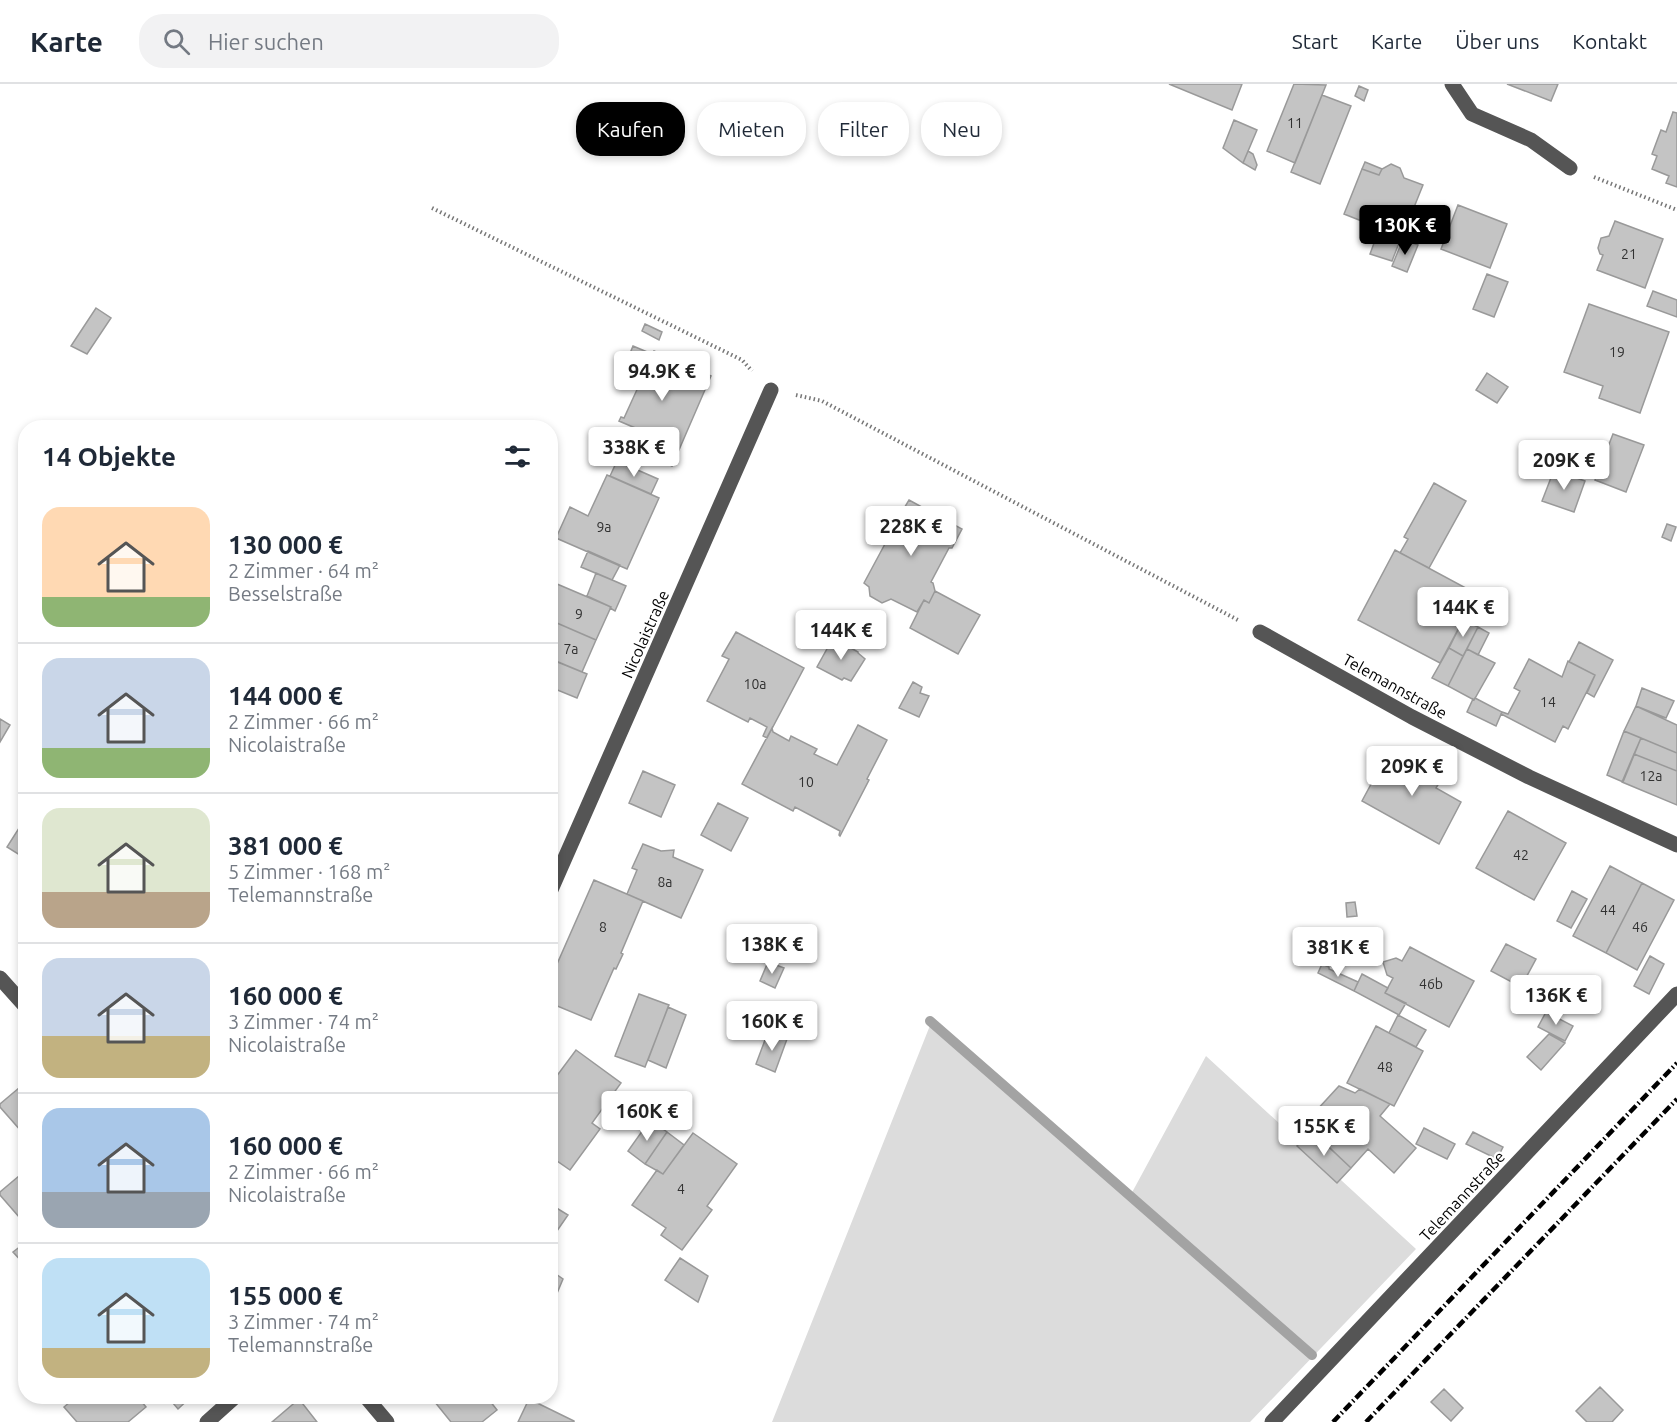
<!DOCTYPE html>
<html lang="de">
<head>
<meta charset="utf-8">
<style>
	:root { --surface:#fff; --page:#f2f2f3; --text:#1f2937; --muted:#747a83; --line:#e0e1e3; --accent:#000 }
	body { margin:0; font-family:Ubuntu,sans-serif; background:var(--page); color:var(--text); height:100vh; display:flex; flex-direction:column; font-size:22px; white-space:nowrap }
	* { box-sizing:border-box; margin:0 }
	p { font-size:20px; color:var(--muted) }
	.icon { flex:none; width:33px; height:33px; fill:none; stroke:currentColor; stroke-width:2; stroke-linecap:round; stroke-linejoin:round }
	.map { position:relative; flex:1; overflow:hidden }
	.drawer { position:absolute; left:18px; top:336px; width:540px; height:984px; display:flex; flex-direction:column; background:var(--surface); border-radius:24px; box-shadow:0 3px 9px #0003 }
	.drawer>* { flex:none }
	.hud { position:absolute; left:576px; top:18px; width:570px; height:54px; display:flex; gap:12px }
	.price { position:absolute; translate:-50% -51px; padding:0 14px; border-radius:6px; background:#fff; color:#222; font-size:20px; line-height:39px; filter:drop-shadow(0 2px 3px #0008) }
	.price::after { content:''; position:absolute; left:50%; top:36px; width:18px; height:14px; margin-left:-9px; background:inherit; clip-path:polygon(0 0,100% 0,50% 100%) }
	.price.current { background:var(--accent); color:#fff }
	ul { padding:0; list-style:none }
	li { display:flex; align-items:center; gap:18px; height:150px; padding:0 24px }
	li+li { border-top:2px solid var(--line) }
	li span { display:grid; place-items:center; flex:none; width:168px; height:120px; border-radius:18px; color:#555 }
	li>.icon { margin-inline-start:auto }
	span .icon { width:72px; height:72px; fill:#fffc; stroke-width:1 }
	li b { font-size:26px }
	h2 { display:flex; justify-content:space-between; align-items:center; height:72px; padding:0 24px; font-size:26px }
	.pill { padding:0 21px; border-radius:24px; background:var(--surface); box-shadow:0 3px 9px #0003; font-size:21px; line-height:54px }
	.pill.current { background:var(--accent); color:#fff }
	header { display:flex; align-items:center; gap:36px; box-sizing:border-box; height:84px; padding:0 30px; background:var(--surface); border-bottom:2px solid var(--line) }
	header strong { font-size:28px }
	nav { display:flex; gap:33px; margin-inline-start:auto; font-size:21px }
	.search { width:420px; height:54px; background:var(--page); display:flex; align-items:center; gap:15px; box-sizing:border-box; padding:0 21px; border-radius:24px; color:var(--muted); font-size:22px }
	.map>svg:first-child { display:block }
</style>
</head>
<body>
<header>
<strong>Karte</strong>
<div class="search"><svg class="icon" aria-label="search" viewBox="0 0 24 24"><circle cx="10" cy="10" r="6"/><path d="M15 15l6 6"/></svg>Hier suchen</div>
<nav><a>Start</a><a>Karte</a><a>Über uns</a><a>Kontakt</a></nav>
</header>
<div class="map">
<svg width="1677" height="1338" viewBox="0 0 1677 1338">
	<rect width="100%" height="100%" fill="#fff"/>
	<!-- green -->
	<path fill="#dcdcdc" d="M931,939L1129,1114L1206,972L1416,1165L1250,1338H772Z"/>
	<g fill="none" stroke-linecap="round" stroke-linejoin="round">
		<!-- stream -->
		<path stroke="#a3a3a3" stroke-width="10" d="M930,937L1312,1271"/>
	</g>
	<!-- building -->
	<path fill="#c4c4c4" stroke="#999" stroke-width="1.5" d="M1169,0H1242L1232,26Z
		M1294,0L1326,1L1295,79L1267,67Z
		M1507,0H1558L1551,17Z
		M1359,2L1368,6L1364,17L1355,12Z
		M1322,11L1351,22L1320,100L1291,88Z
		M1673,28L1677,29V103L1666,99L1669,92L1652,85L1657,72L1652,70L1661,46L1666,48Z
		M1234,36L1257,46L1243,79L1223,64Z
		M1248,67L1253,70L1257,81L1255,86L1243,79Z
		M1365,78L1382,85L1379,91L1362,85Z
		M1391,80L1400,84L1404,94L1423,101L1402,153L1344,130L1362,85L1379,91L1382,85Z
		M1458,121L1507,140L1490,184L1441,165Z
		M1615,137L1663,155L1645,204L1597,186L1603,171L1600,170L1598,164L1601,154L1609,152Z
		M1377,151L1399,159L1392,177L1370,170Z
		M1403,155L1418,161L1407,188L1392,182Z
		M1487,190L1508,198L1494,233L1473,225Z
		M1653,207L1677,216V233L1647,222Z
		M1589,220L1669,248L1640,329L1599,314L1603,302L1564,288Z
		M96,224L111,234L87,270L71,262Z
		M645,240L662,248L659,256L642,247Z
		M633,262L652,270L654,267L711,292L672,382L632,364L640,346L619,337L621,333L624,334L640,299L621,291Z
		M1487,289L1508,303L1497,319L1476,306Z
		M598,347L639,367L632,384L590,365Z
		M1613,350L1644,361L1626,408L1595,396Z
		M617,377L658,395L651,410L610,392Z
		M1554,386L1585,397L1574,428L1542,417Z
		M607,391L659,414L627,485L556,454L570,423L588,432Z
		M1434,399L1466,417L1429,484L1400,469L1408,455L1404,453Z
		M909,416L962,445L952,464H949L931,498L933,499L935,507L929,519L924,516L917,528L891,515L882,519L870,512L869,503L864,499L886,458L881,449L888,437L895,435L897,436Z
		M1667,440L1676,443L1671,457L1662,453Z
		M1395,466L1477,510L1440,579L1358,536Z
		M588,467L620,481L612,496L581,483Z
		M26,481V495L20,490Z
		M596,489L626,502L615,527L610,524L611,523L587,512Z
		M550,497L611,523L596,556L550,536Z
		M935,507L980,531L958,570L910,544L924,516L929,519Z
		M550,536L596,556L582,588L550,575Z
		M1463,536L1478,543L1463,572L1449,564Z
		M1478,543L1489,549L1478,571L1467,565Z
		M736,548L804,584L767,654L763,652L767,643L750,634L748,638L707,617L729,575L722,572Z
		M833,554L858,568V569L865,575L851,597L844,594L842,596L817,583Z
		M1579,558L1613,576L1594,613L1587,609L1595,591L1569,578Z
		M1449,564L1463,572L1448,602L1432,594Z
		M1467,565L1495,579L1474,616L1448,602Z
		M551,575L587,590L577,614L550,603Z
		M1529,575L1562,593L1568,577L1595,591L1568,645L1563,642L1555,658L1501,630L1502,628L1508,630L1520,607L1514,604Z
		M913,598L922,603L920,609L929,612L919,633L899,624Z
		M1642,604L1674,617L1666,634L1636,622Z
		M1475,614L1502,628L1496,642L1467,628L1473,615L1474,616Z
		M1636,622L1677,641V669L1624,647Z
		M0,635L10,641L0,658Z
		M858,641L887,656L867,695L869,696L840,752L839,751L840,747L795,723L793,727L742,700L772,644L773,648L789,657L791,652L817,665L814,670L837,681Z
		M1624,647L1641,654L1623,698L1607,691Z
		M1641,654L1677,669V687L1634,670Z
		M1390,665L1442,694L1436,704L1461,718L1439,760L1362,717Z
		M1634,670L1677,687V721L1622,698Z
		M643,687L675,701L661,733L629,719Z
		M718,719L748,734L731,767L701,751Z
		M1508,727L1566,759L1534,816L1476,784Z
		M26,733V775L7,763Z
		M643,760L661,767L674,766L673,773L703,786L681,834L627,810L637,786L632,784Z
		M1610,782L1642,799L1606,869L1573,852Z
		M594,796L643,817L621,869L623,870L616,885L614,884L591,936L550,919V896Z
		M1642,799L1674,816L1637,886L1606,869Z
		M1572,807L1587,815L1571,844L1557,837Z
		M1355,818L1357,832L1347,833L1346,819Z
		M1506,860L1536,875L1521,903L1491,887Z
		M1410,863L1474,897L1449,943L1385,909L1393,894L1387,891L1383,878L1396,874L1402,877Z
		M1650,872L1664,880L1649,910L1634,902Z
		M768,878L784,884L775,904L760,897Z
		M1322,880L1329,883V885L1358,898L1354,907L1318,889Z
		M1362,890L1388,904L1385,909L1406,919L1399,931L1354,907Z
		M639,910L669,921L645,983L615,972Z
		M668,923L686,931L666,984L648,976Z
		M1546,928L1573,942L1565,957L1538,943Z
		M1398,931L1426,946L1416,963L1389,949Z
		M1376,942L1423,967L1394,1022L1347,999Z
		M768,948L787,955L775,988L756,980Z
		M1549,950L1565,959L1541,986L1527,973Z
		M576,966L621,999L592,1039L600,1045L570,1086L550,1072V1001Z
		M26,998V1043L21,1047L0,1023V1020Z
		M1339,1002L1355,1009L1360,1005L1390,1020L1380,1032L1416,1064L1394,1089L1368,1065L1351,1084L1304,1040Z
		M650,1036L667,1048L645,1080L628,1067Z
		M1424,1044L1455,1060L1447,1075L1416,1060Z
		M1311,1046L1351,1084L1337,1099L1297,1062Z
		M667,1048L684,1061L663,1090L645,1080Z
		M1473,1048L1503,1063L1497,1075L1466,1060Z
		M693,1049L737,1080L707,1122L712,1126L682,1166L661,1151L666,1144L632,1121L657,1086L663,1090Z
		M19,1092L23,1096L26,1093V1141L0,1111V1108Z
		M550,1120L568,1131L550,1157Z
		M26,1158V1182L13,1168Z
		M680,1174L708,1192L698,1218L665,1196Z
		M550,1186L563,1195L550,1226Z
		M1600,1303L1623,1326L1612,1338H1587L1576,1327Z
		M1444,1305L1463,1324L1451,1337L1431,1318Z
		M77,1312H137L146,1323L128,1338H77L64,1323Z
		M167,1312H192L178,1325Z
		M430,1312H486L497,1326L482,1338H451Z
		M299,1315L317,1338H272Z
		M529,1315L574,1337V1338H518Z"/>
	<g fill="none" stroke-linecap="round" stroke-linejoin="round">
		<!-- path -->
		<path stroke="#777" stroke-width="4" stroke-dasharray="1.5 3" stroke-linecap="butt" d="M1594,93L1677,126
			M432,124L742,276L752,287
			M796,311L822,317L1238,536"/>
		<!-- minor -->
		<path stroke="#555" stroke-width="15" d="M1452,0L1472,30L1531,56L1570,84
			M1260,548L1412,633L1529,693L1677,761
			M550,808L771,306
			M0,894L26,923
			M365,1312L387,1338
			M207,1338L236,1312
			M1272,1338L1677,910"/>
		<!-- rail -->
		<path stroke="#000" stroke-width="4.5" stroke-dasharray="9 3 1.5 3" stroke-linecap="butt" d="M1333,1338L1677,979
			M1366,1338L1677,1015"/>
	</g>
	<g text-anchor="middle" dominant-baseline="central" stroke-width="4.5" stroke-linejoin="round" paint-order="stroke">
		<!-- number labels -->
		<g font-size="14" fill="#313131">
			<text x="1295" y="39">11</text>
			<text x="1629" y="170">21</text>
			<text x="1617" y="268">19</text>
			<text x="604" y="443">9a</text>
			<text x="579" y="530">9</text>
			<text x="571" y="565">7a</text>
			<text x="755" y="600">10a</text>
			<text x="1548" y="618">14</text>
			<text x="1651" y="692">12a</text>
			<text x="806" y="698">10</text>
			<text x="1521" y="771">42</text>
			<text x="665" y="798">8a</text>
			<text x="1608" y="826">44</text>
			<text x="603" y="843">8</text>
			<text x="1640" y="843">46</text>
			<text x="1431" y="900">46b</text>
			<text x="1385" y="983">48</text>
			<text x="681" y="1105">4</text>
		</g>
		<!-- street labels -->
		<g font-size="16" fill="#000" stroke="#fff">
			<text transform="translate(645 550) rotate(-66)">Nicolaistraße</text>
			<text transform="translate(1395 602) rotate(29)">Telemannstraße</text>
			<text transform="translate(1462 1112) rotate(-47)">Telemannstraße</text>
		</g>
	</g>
</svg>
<b class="price current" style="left:1405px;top:172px">130K €</b>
<b class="price" style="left:662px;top:318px">94.9K €</b>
<b class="price" style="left:634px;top:394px">338K €</b>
<b class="price" style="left:1564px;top:407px">209K €</b>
<b class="price" style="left:911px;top:473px">228K €</b>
<b class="price" style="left:1463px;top:554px">144K €</b>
<b class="price" style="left:841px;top:577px">144K €</b>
<b class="price" style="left:1412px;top:713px">209K €</b>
<b class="price" style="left:772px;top:891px">138K €</b>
<b class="price" style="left:1338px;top:894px">381K €</b>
<b class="price" style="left:1556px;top:942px">136K €</b>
<b class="price" style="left:772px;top:968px">160K €</b>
<b class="price" style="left:647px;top:1058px">160K €</b>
<b class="price" style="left:1324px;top:1073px">155K €</b>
<div class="hud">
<a class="pill current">Kaufen</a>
<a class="pill">Mieten</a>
<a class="pill">Filter</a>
<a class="pill">Neu</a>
</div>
<section class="drawer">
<h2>14 Objekte<svg class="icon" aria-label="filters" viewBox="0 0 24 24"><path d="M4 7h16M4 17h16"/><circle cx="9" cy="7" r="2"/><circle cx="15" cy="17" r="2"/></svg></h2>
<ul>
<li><span style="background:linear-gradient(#ffd9b3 75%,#8fb573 0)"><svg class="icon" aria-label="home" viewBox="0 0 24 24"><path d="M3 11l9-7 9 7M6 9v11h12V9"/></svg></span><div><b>130 000 €</b><p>2 Zimmer · 64 m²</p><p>Besselstraße</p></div></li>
<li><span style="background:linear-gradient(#c9d6e8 75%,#8fb573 0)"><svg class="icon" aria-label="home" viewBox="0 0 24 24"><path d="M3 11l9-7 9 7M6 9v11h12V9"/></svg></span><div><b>144 000 €</b><p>2 Zimmer · 66 m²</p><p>Nicolaistraße</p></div></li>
<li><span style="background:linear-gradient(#dfe7d0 70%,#b9a48a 0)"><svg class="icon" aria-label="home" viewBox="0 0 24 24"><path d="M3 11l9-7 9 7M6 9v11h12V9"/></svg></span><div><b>381 000 €</b><p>5 Zimmer · 168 m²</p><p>Telemannstraße</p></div></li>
<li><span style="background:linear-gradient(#c9d6e8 65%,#c2b280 0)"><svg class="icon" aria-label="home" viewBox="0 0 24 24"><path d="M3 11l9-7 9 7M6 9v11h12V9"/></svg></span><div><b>160 000 €</b><p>3 Zimmer · 74 m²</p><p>Nicolaistraße</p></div></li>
<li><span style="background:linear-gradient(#a9c7e8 70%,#9aa5b1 0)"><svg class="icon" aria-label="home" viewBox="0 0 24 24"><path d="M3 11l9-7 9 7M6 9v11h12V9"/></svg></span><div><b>160 000 €</b><p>2 Zimmer · 66 m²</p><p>Nicolaistraße</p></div></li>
<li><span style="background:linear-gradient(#bfe0f5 75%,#c2b280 0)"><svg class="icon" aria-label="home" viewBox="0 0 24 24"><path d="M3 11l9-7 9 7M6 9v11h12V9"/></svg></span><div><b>155 000 €</b><p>3 Zimmer · 74 m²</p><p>Telemannstraße</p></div></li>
</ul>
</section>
</div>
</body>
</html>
